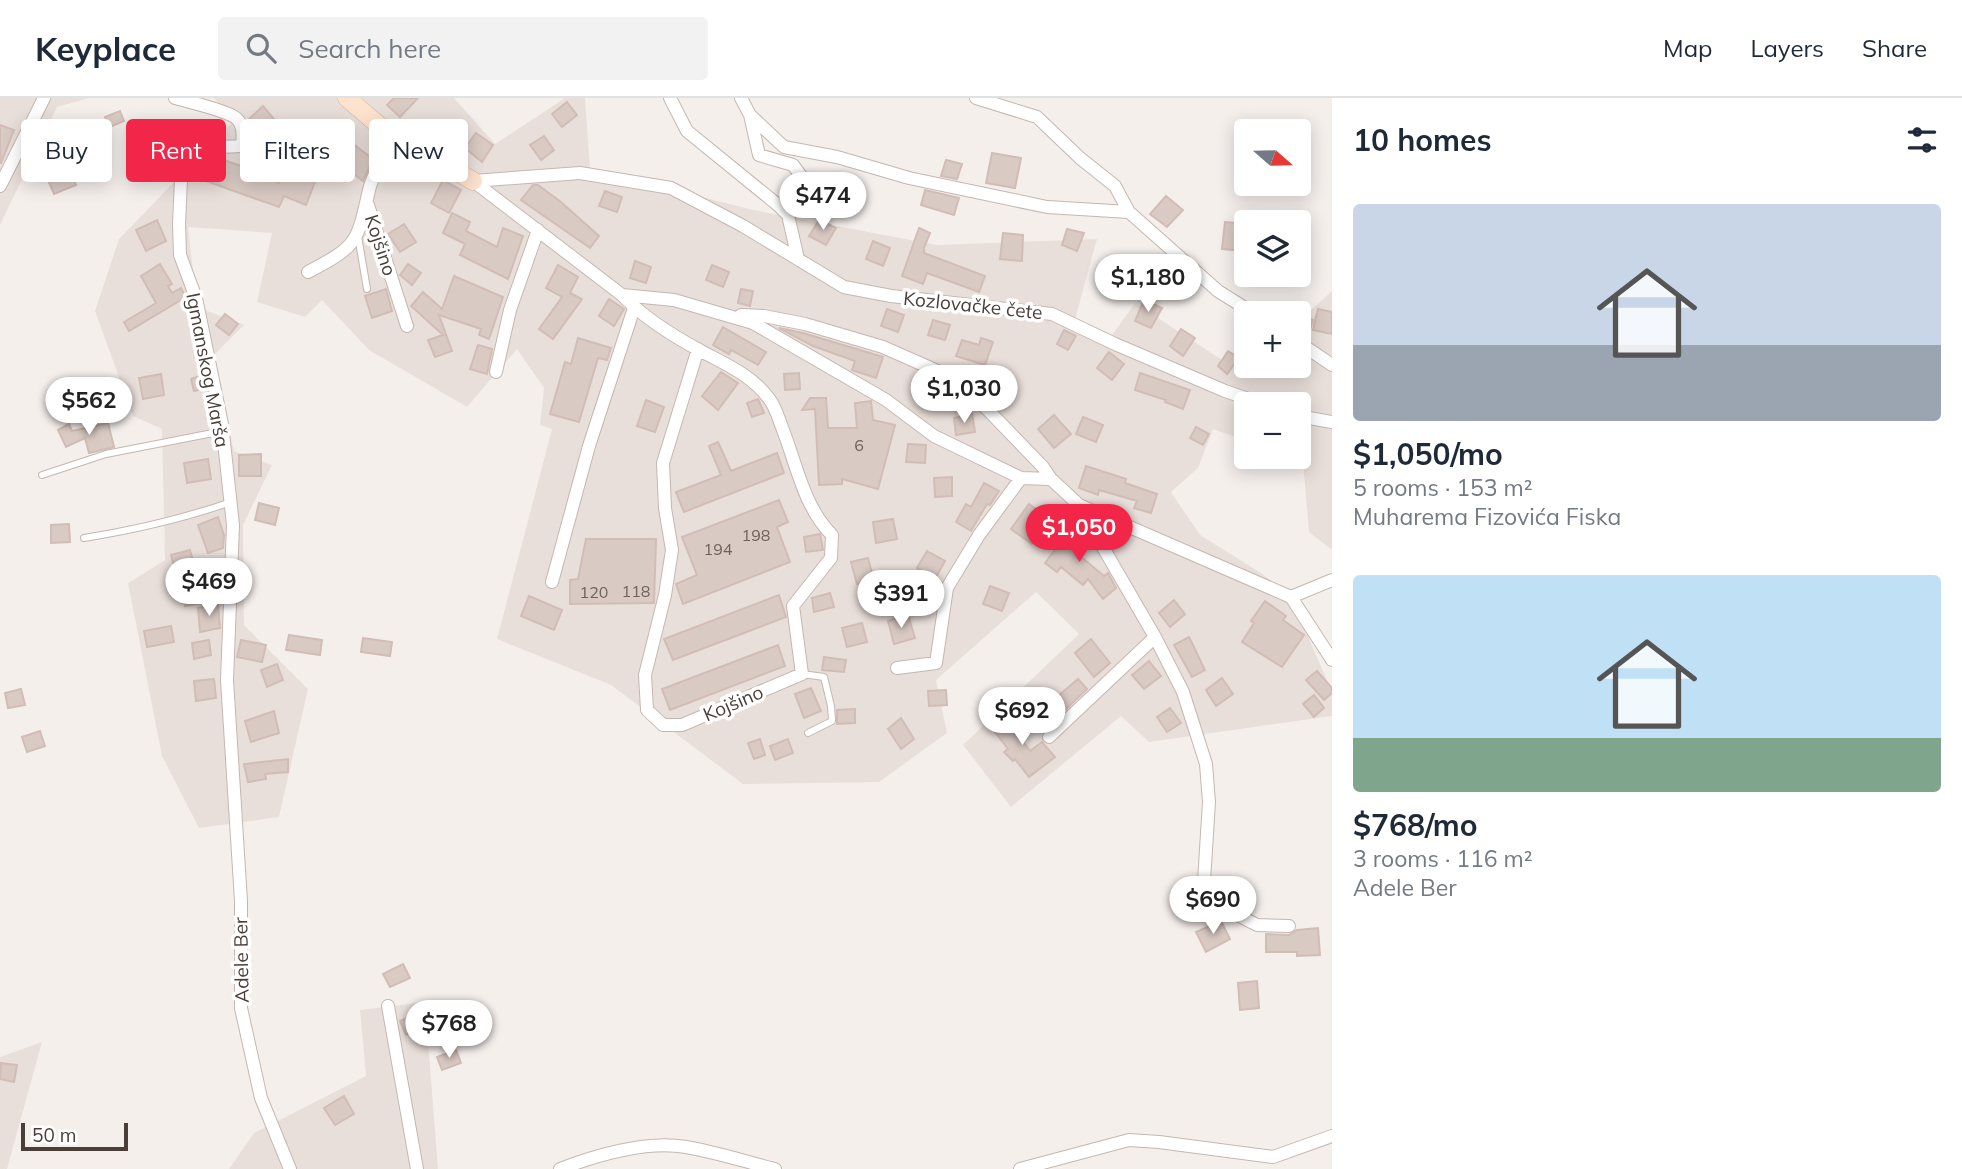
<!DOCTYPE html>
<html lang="en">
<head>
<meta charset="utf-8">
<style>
	:root { --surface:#fff; --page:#f2f2f3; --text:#1f2937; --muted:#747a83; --line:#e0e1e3; --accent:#f22648 }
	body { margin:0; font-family:Mulish,sans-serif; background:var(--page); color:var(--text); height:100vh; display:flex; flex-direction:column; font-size:26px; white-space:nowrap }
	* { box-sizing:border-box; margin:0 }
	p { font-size:23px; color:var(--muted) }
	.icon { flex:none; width:38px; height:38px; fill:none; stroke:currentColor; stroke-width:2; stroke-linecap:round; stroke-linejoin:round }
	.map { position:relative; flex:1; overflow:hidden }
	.drawer { display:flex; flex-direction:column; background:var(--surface); width:630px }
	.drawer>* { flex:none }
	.banner { position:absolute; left:21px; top:21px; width:665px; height:63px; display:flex; gap:14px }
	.needle { width:46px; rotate:110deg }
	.controls { position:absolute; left:1234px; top:21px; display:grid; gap:14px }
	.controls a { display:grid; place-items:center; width:77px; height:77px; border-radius:7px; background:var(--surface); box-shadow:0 4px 18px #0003; font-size:35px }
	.scale { position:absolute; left:21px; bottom:18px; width:107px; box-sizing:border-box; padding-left:7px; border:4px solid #4a3e39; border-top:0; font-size:19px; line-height:24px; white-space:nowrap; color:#4a3e39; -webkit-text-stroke:5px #fff; paint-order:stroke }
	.price { position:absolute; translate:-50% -60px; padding:0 16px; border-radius:24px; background:#fff; color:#222; font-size:23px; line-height:46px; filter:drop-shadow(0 2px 4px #0008) }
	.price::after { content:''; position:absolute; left:50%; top:42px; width:21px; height:16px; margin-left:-10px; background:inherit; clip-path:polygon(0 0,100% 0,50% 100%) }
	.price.current { background:var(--accent); color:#fff }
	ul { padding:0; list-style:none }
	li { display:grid; align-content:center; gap:14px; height:371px; padding:0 21px }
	li span { display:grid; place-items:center; height:217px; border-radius:7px; color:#555 }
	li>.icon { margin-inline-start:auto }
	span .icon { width:126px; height:126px; fill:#fffc; stroke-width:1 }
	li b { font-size:30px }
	h2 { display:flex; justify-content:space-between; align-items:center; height:84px; padding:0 21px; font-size:30px }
	.pill { padding:0 24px; border-radius:7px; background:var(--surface); box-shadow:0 4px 18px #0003; font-size:24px; line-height:63px }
	.pill.current { background:var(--accent); color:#fff }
	header { display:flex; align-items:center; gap:42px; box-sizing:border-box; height:98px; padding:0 35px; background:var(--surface); border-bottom:2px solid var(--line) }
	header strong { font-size:33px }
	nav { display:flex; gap:38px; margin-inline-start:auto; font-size:24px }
	.search { width:490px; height:63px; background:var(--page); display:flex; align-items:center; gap:18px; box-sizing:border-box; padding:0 24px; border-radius:7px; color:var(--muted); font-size:26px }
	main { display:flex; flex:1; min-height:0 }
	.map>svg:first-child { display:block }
</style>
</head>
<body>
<header>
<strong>Keyplace</strong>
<div class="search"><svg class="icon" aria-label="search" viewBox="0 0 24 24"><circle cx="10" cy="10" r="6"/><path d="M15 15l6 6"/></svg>Search here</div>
<nav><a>Map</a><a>Layers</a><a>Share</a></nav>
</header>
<main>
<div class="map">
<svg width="1332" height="1071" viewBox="0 0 1332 1071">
	<rect width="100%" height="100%" fill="#f5efec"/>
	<!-- residential -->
	<path fill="#e9dfda" d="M0,0H89L57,9L0,127Z
		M214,0H454L495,46L565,0H585L590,70L753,112L937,147L1097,141L1073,229L1105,247L1135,205L1245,277L1254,268H1298L1299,223L1332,193V452L1309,434L1303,364L1290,359H1298V306H1246V343L1213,331L1198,370L1171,394L1200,437L1261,475L1291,499L1332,594V618L1149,644L1121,618L1011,709L963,647L1079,536L1036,494L936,582L947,635L879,684L743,686L611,587L497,541L552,331L540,327L544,290L517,251L467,309L369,252L322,202L305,219L257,204L272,135L188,129L197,209L244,227L210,261L234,353L272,367L243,427L244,527L308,591L279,719L199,730L162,658L128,485L165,462L162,331L133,318L95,213L119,141L233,23Z
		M425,904L438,1071H229L254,1035L366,978L360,912Z
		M42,944L7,1071H0V959Z"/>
	<!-- building -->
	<path fill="#dacac4" stroke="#d1bdb5" stroke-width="2" d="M394,0H418L400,19L387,7Z
		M567,4L577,17L562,29L552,16Z
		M263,8L278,26L264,38L249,21Z
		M120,13L124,23L110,29L105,19Z
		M0,27L14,32L1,65H0Z
		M53,35L57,45L65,42L69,56L63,58L76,87L54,96L48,82L58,77L46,38Z
		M476,35L493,47L482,64L465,50Z
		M544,38L554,52L541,62L530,47Z
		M352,45L373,61L363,83L338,64Z
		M309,52L328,58L322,75L319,74L306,107L284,98L279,109L203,82L212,58L256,73L279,85L285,70L302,76Z
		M992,55L1021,60L1015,90L986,85Z
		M946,62L962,66L957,81L941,78Z
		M443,82L461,92L449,115L431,105Z
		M533,87H538L561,104L599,138L590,150L521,102Z
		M925,92L959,100L954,117L921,107Z
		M605,93L622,99L617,114L599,108Z
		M1166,98L1183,112L1167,129L1150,116Z
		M452,115L470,124L466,133L497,149L503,130L523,138L508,181L460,157L465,146L443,135Z
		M157,122L166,143L146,153L136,132Z
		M819,122L836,130L826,147L809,138Z
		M1225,124L1246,126V153L1222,151Z
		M404,126L416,144L400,154L388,136Z
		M919,130L930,135L924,150V155L985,178L979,194L927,175L923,186L902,178Z
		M1067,131L1084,135L1077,153L1062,147Z
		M1003,135L1023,137L1022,163L1000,161Z
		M873,143L890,150L883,168L866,161Z
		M635,163L651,169L646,185L630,180Z
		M160,166L172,186L168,188L172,195L181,190L186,199L129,233L124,224L156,205L141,178Z
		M408,166L421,175L412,187L400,177Z
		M558,167L578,179L570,195L582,201L553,241L539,231L562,199L546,190Z
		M712,167L729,174L723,189L706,182Z
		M454,178L503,199L489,241L479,237L481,231L439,217L452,253L435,259L428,242L443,237L411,208L423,194L442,211Z
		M386,191L392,213L372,220L365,198Z
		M741,191L753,193L750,208L738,205Z
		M609,201L624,211L614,228L599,218Z
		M1144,202L1162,210L1151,230L1135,223Z
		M887,211L904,217L898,234L881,228Z
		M1318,211L1332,214V236L1313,232Z
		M225,216L238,226L229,237L216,227Z
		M1298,217L1313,222L1309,235L1298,232Z
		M933,222L950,227L945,242L928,237Z
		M723,229L766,254L758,267L731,252L729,256L713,247Z
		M779,230L803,235L883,259L876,280L852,272L855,263L813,248Z
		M1181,231L1195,240L1183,258L1170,248Z
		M1064,232L1076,238L1068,252L1057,246Z
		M578,240L611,250L607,262L598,260L579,324L550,316L565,264L571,266Z
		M981,240L993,244L985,267L956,258L962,242L979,247Z
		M478,247L492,251L487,276L470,271Z
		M1228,253L1239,260L1227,276L1218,268Z
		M1109,254L1124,266L1112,282L1097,270Z
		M721,274L738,285L718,312L702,298Z
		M799,275L800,291L785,292L784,276Z
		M1140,275L1190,292L1183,311L1165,304L1166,302L1135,292Z
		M161,276L164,297L143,301L139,280Z
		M203,277L206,290L194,293L191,281Z
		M939,286L940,302L924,296V287Z
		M810,300H826L828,330H857L855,305L871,303L873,322L895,327L878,391L842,381V386L819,387L815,311L802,312Z
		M758,301L764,315L752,319L747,305Z
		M646,302L664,309L655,334L637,328Z
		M972,316L975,334L956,337L954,320Z
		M1054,317L1071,336L1054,350L1038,331Z
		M1083,319L1103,327L1096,344L1076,336Z
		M108,325L114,349L89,355L85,340L66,349L58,332L69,326L72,333Z
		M1196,329L1209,336L1203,347L1190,340Z
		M718,344L731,373L777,355L784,375L684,414L676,394L721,377L709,348Z
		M908,346L926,347L925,365L906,364Z
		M261,356V378H239V357Z
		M208,361L211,381L187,385L184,365Z
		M1086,368L1126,381L1125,385L1157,396L1151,415L1134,410L1137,403L1099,392L1098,397L1079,390Z
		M952,379V398L935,399L934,380Z
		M984,385L999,393L990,407L987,406L971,433L956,424L966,406L971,409Z
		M779,402L788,424L777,429L790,464L683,506L676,486L697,477L682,439Z
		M259,405L279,410L275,427L255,422Z
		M1029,406L1044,417L1036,427L1043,432L1032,446L1011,431Z
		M218,419L224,437L223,450L208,455L198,427Z
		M893,421L897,441L876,445L873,424Z
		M69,426L70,444L51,445V427Z
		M1072,429L1084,438L1074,453L1104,478L1108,475L1116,490L1103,501L1088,481L1083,487L1061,469L1057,474L1045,465Z
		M820,436L823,452L806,454L804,439Z
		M586,441H656L654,505L570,506V482L578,481Z
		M190,452L204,504L185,508L171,457Z
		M927,453L945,463L935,481L917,470Z
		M868,460L874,482L857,486L851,464Z
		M990,488L1009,495L1002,513L983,506Z
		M830,495L834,509L814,514L812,500Z
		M779,497L786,519L673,562L664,541Z
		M529,498L562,512L554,532L521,518Z
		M1174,502L1185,516L1170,529L1159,515Z
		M1265,503L1286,518L1283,522L1304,537L1282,569L1242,544L1254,525L1251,523Z
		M218,507L220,530L200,534L198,510Z
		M908,517L915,540L894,546L888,523Z
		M862,525L867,544L847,549L842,530Z
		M171,528L174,544L147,549L144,533Z
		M289,537L322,542L320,557L286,552Z
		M1189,539L1205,572L1192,579L1174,547Z
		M363,540L392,544L390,558L361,554Z
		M1091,541L1110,565L1094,579L1075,555Z
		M209,542L211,557L194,561L192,545Z
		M241,542L266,547L262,564L237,559Z
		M778,547L785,568L670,612L662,591Z
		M824,559L846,562L844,574L822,572Z
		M1149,563L1161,578L1144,591L1132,577Z
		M277,566L283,582L267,589L261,572Z
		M1317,573L1332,590V595L1324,602L1306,582Z
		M1222,580L1233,596L1216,608L1206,592Z
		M214,581L216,600L196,603L194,583Z
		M1078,581L1087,591L1053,623L1043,611Z
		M811,590L821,613L804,620L795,596Z
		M21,591L25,607L8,610L5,595Z
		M946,592L947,607L929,608L928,593Z
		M1314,597L1324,610L1314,619L1303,606Z
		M1170,610L1181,625L1167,634L1157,619Z
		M855,611V625L837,626V612Z
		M274,613L279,635L251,644L245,623Z
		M1010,615L1022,631L1017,635L1030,653L1042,644L1055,659L1029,679L1015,661L1013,663L1004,654L1008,651L992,630Z
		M901,620L914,641L901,651L888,631Z
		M40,633L45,648L27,654L22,639Z
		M760,641L765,657L754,661L748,645Z
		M788,641L793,655L775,662L770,648Z
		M288,661V674L265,676L266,681L248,684L244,666Z
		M1221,823L1230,841L1206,854L1196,834Z
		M1318,830L1320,857L1297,858V854H1266V836L1289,837L1297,832Z
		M403,866L410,880L390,889L383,876Z
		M1257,883L1259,910L1240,912L1238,885Z
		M417,916L423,930L406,937L400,923Z
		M456,952L461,965L442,972L437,959Z
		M1,965L17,967L14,984L0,981Z
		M344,998L354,1016L335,1027L324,1010Z"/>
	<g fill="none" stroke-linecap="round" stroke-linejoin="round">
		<defs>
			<path id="lane" d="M358,138L367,191
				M42,377L106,356L223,333
				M84,440C134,432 182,421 231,404
				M802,576L824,579L831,608L832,623L808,635"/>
			<path id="street" d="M175,0C189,4 226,12 236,20C244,27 243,38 242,48L221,49L203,44L191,49L182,60L179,126L180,157L196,200L222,326L233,427L227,582L241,803V910L261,1000L290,1071
				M670,0L687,33L778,107L788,117
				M741,0L750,17
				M473,83L622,197C644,220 673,238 701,253C727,267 752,277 770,302C776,310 779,322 783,332C797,368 804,409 832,437L831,460L793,508L802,576L682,627H663L647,612L645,577L665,497L672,452L665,410L663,365L698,251
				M473,83L580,75L671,90L743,128L844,189L891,198L1052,216L1115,246L1225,293L1263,306
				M0,88L44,0
				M368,107L407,228
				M1129,114L1218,193L1253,215
				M798,161L788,117L801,106L815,99L817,91L804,82L793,67L759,57L750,17L784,49L837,59L909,80L1047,109L1129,114L1115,88L1080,60L1037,19L976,0
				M308,174C357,148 357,146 369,92C373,74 387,55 395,38
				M622,197L674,202L753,225L886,302L934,338L1021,380L1051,381L1079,407L1291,499L1332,562
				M741,217L764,218L805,226L883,249L944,276L986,310L1043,369L1051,381
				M1298,244L1332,267
				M496,274L510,212L538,132
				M1298,318L1332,324
				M552,484L589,348L634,210
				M1291,499L1332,482
				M1155,539L1183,594L1206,666L1209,704L1204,783L1216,806L1257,827L1289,828
				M897,570L936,565L947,490L979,437L1021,380
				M1049,639L1155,539L1079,408
				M388,908L417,1071
				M560,1071C597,1057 646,1042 686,1049C716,1054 746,1064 775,1071
				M1020,1071L1129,1042L1159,1044L1273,1059L1332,1038"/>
			<path id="secondary" d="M347,0L383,31L473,83"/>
		</defs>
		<!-- lane casing -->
		<use href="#lane" stroke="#c4b7b1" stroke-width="8"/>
		<!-- street casing -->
		<use href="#street" stroke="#c4b7b1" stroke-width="14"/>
		<!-- secondary casing -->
		<use href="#secondary" stroke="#d6b69f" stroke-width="19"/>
		<!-- lane -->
		<use href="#lane" stroke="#fff" stroke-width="6"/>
		<!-- street -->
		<use href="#street" stroke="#fff" stroke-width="12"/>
		<!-- secondary -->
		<use href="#secondary" stroke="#fde3ce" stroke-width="18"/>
	</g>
	<g text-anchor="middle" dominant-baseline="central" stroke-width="7" stroke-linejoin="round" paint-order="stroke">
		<!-- number labels -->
		<g font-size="16" fill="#6e615c">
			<text x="859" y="347">6</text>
			<text x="756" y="437">198</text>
			<text x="718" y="451">194</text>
			<text x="636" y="493">118</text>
			<text x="594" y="494">120</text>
		</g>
		<!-- street labels -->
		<g font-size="19" fill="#4a3e39" stroke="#fff">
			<text transform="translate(381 147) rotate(72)">Kojšino</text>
			<text transform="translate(973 207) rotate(6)">Kozlovačke čete</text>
			<text transform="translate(208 272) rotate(79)">Igmanskog Marša</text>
			<text transform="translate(733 605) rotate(-23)">Kojšino</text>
			<text transform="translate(241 862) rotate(-91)">Adele Ber</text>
		</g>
	</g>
</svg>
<div class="controls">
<a><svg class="needle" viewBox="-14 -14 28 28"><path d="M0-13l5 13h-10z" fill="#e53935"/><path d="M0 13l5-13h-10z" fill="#747a83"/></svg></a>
<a><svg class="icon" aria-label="layers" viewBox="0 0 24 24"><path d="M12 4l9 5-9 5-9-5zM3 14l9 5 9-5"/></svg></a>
<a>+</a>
<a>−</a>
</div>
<div class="scale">50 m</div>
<b class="price" style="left:823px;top:134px">$474</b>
<b class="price" style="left:1148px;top:216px">$1,180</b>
<b class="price" style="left:964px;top:327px">$1,030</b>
<b class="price" style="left:89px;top:339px">$562</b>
<b class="price current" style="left:1079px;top:466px">$1,050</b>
<b class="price" style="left:209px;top:520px">$469</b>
<b class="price" style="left:901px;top:532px">$391</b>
<b class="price" style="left:1022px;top:649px">$692</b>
<b class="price" style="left:1213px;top:838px">$690</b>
<b class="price" style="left:449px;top:962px">$768</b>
<div class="banner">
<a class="pill">Buy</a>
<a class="pill current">Rent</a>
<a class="pill">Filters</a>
<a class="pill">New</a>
</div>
</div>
<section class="drawer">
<h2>10 homes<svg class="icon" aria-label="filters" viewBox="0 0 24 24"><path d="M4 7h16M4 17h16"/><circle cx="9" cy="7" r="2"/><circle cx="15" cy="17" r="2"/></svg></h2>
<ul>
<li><span style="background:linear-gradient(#c9d6e8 65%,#9aa5b1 0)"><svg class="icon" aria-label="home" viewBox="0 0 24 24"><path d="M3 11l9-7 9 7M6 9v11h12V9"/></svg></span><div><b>$1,050/mo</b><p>5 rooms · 153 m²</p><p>Muharema Fizovića Fiska</p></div></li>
<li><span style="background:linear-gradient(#bfe0f5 75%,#7fa58c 0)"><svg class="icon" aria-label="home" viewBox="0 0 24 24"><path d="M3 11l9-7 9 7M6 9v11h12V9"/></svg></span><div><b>$768/mo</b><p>3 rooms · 116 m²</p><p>Adele Ber</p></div></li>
</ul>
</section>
</main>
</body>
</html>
